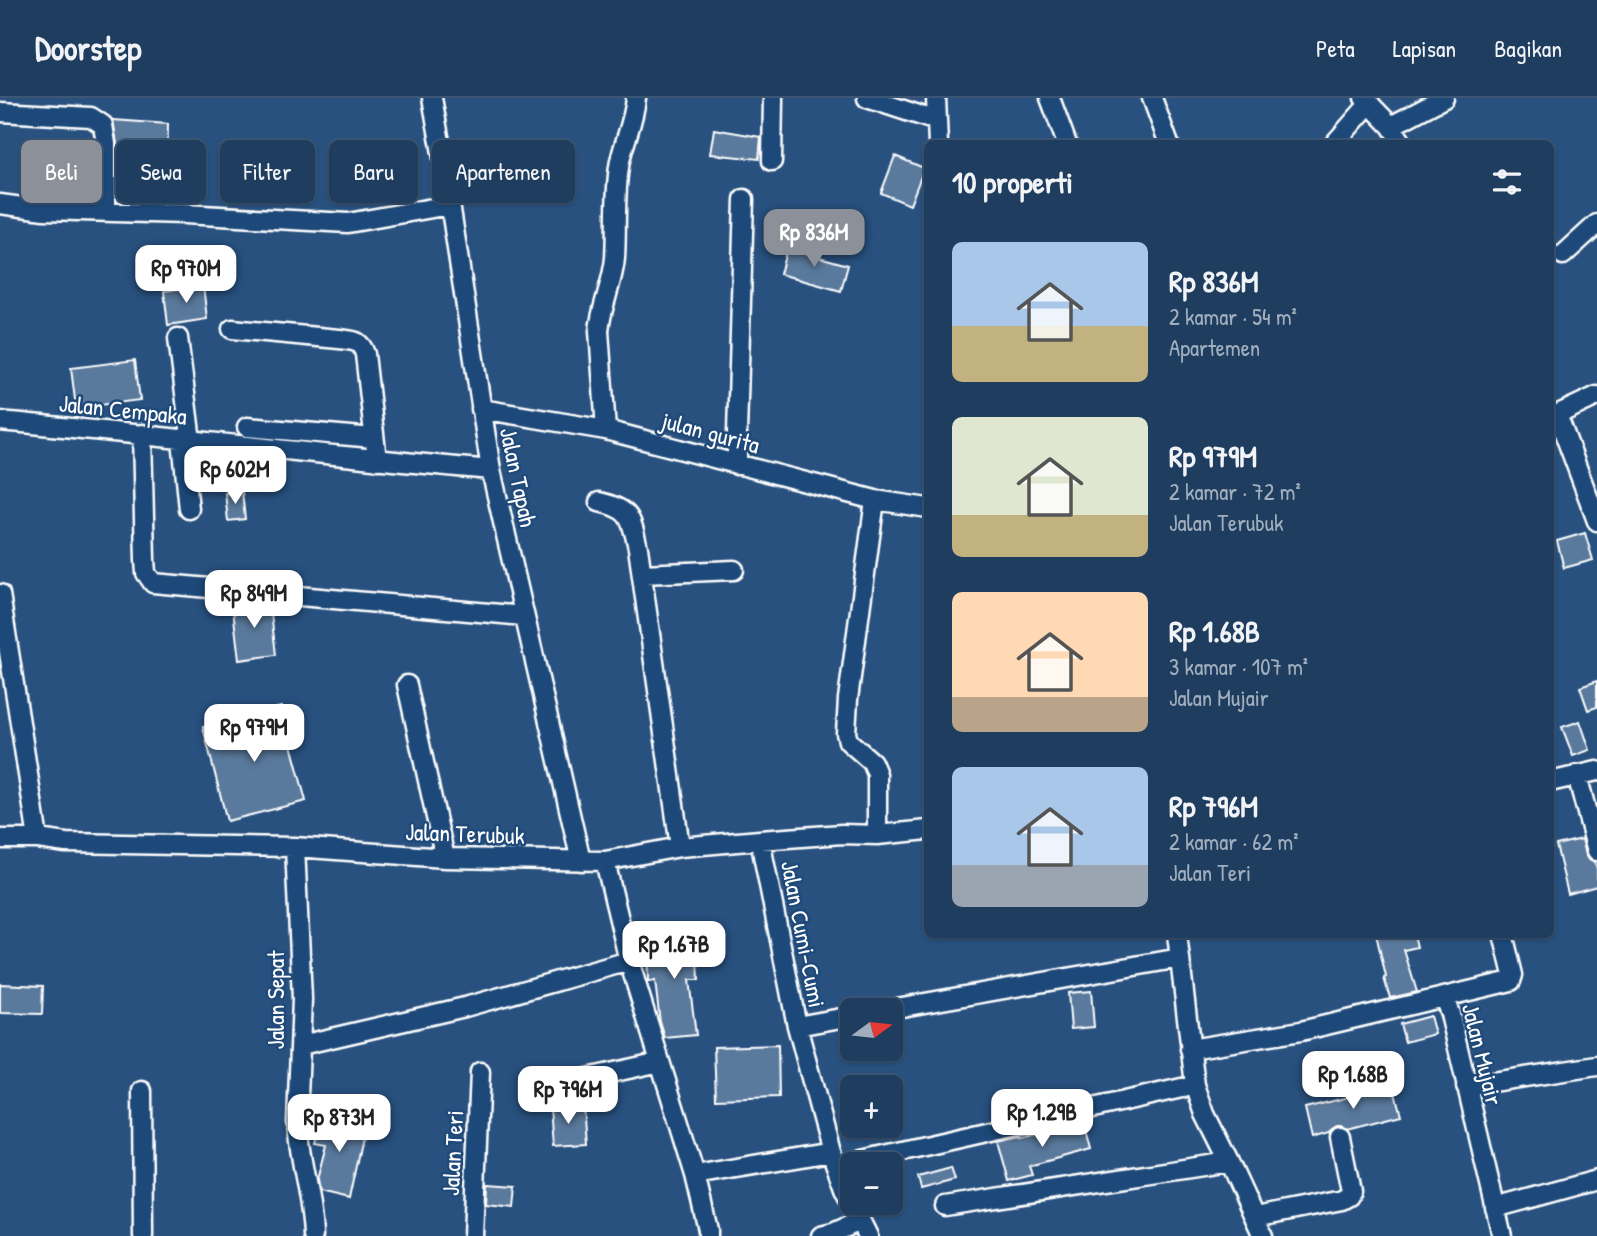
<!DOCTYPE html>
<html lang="id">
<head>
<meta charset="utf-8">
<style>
	:root { --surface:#1e3d5f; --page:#2b4868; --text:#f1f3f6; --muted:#a1aebd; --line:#3c5674; --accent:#8c9099 }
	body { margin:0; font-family:"Patrick Hand",sans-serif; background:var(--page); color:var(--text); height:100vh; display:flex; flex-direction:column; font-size:26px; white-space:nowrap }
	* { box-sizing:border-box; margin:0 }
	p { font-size:23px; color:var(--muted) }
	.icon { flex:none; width:38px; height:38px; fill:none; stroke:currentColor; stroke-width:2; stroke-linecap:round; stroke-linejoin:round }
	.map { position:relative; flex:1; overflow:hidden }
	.details { position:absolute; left:924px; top:42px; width:630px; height:798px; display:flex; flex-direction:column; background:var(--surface); border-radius:10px; box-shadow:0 2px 5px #0004,0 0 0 2px var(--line) }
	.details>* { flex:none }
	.hud { position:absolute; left:21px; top:42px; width:665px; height:63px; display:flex; gap:14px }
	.needle { width:46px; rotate:75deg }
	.buttons { position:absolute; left:840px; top:900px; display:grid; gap:14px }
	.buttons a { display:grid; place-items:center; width:63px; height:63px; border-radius:10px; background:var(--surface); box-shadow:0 2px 5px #0004,0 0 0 2px var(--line); font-size:35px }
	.price { position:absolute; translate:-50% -60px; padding:0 16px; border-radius:14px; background:#fff; color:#222; font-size:23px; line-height:46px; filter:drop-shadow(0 2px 4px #0008) }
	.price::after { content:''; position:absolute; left:50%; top:42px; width:21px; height:16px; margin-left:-10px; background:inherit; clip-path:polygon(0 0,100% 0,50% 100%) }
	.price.selected { background:var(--accent); color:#fff }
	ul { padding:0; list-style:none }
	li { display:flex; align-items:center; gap:21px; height:175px; padding:0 28px }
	li span { display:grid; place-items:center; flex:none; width:196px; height:140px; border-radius:10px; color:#555 }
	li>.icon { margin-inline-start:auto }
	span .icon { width:84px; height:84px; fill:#fffc; stroke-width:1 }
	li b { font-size:30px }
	h2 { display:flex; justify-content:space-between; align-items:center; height:84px; padding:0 28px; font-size:30px }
	.tag { padding:0 24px; border-radius:10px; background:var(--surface); box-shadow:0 2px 5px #0004,0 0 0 2px var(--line); font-size:24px; line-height:63px }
	.tag.selected { background:var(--accent); color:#fff }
	header { display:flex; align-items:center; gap:42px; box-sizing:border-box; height:98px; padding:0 35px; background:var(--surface); border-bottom:2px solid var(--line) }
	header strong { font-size:33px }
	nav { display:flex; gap:38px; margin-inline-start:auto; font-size:24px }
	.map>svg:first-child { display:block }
</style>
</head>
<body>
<header>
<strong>Doorstep</strong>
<nav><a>Peta</a><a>Lapisan</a><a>Bagikan</a></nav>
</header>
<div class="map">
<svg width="1597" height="1138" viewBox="0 0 1597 1138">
	<rect width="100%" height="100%" fill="#28517f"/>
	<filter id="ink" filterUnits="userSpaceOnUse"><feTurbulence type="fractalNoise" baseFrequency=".0143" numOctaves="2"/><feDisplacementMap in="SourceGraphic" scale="14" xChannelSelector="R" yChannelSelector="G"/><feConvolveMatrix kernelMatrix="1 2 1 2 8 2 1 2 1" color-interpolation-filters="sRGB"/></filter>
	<g filter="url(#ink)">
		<!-- building -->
		<path fill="#5a7a9d" stroke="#fff" stroke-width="2" d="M113,22L168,26L167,90L117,86V46Z
			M714,31L761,39L759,61L710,56Z
			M895,58L924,70L910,107L881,95Z
			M787,150L848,167L841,193L780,176Z
			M203,187L207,221L168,227L164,193Z
			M135,262L140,302L76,310L71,270Z
			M242,393L245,421L228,423L225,395Z
			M1585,435L1593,462L1564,470L1557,443Z
			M232,503L270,507L276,557L239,562Z
			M1597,583V609L1588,612L1580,589Z
			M281,609L306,703L227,723L203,629Z
			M1580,623L1590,652L1573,658L1562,629Z
			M1582,741L1586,757L1589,761L1595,764L1597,771V788L1568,796L1556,747Z
			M1376,836H1414L1417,849L1404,852L1417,894L1390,900L1384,880L1386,879Z
			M697,838L699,882H689L696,937L665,940L660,924L655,883L648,884L647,839Z
			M0,886L43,888L42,916L0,915Z
			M1091,893L1094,929L1071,931L1068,895Z
			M1430,918L1435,936L1405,944L1400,926Z
			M778,947L779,999L716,1001L714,949Z
			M1393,988L1401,1017L1347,1031L1343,1028H1337L1332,1031L1329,1035L1312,1040L1305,1010Z
			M583,1007L586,1046L553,1048L550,1010Z
			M322,1015L365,1025L349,1101L319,1094L317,1082L326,1047L315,1045Z
			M1084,1024L1091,1051L1029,1068L1032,1077L1009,1083L998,1043L1021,1038L1022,1040Z
			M951,1070L955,1082L921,1091L918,1079Z
			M487,1086L516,1088L514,1109L486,1106Z"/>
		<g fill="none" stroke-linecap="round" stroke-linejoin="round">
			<defs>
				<path id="minor" d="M432,0L444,66L491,372L581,763
					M867,0L937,23
					M936,0L938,46
					M1050,0L1067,46
					M1152,0L1169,46
					M1364,0L1391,28L1403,46
					M0,14L91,19L103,27L106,46V114
					M1391,28L1444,0
					M1334,46L1370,5
					M772,63L773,0
					M0,106L44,112L184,116L348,125L449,107
					M1563,157L1597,126
					M232,231L339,241C353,243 360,241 365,256L377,362
					M178,240L191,343
					M481,311L606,332L875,402L928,410
					M1557,316L1597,423
					M1550,320L1597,298
					M0,323C164,338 327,358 491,372
					M247,329L374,340
					M606,332L599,233C601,208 613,185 615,160C617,127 614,94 620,63C625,41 634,22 636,0
					M142,336L145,462L146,475L153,485L524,518
					M182,342L189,411
					M737,367V335L744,101
					M875,402L848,601L846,635L848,643L872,664L877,676V737
					M599,404C631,411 631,420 638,450L680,749
					M642,476L734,472
					M0,496L38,741
					M407,587L445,760
					M1577,677L1597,753
					M1550,684L1597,673
					M0,741H38L66,745L295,749L445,760L605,763L680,749L760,742L842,736L877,737L928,732
					M760,742L797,928L831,1054L844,1090L868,1138
					M295,749L302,901L297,1024C299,1063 312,1099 313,1138
					M605,763L629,863L695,1077L708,1132V1138
					M1177,836L1195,987L1205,1016L1229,1064L1263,1138
					M885,912L1180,860
					M797,928L852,918
					M301,947L465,909L629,863
					M1190,951L1301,933L1444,899
					M556,987L660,964
					M1466,988L1597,968
					M142,993L143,1138
					M836,1068L1195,987
					M695,1077L831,1054
					M945,1108L1229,1064
					M1495,1110L1597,1082
					M1255,1119L1342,1102L1349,1098L1351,1093L1340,1039
					M473,1138L480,974
					M821,1138L833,1135L860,1123
					M1502,1138L1450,916L1444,899L1511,883L1513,877L1503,836"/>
			</defs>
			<!-- minor casing -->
			<use href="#minor" stroke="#fff" stroke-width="23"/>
			<!-- minor -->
			<use href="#minor" stroke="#1f4a7a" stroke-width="18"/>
		</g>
	</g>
	<g text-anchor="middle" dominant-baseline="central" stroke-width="5" stroke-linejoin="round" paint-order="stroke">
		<!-- street labels -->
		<g font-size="24" fill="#fff" stroke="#1f4a7a">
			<text transform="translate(123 311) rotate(6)">Jalan Cempaka</text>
			<text transform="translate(711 334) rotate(15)">julan gurita</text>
			<text transform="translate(519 379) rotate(78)">Jalan Tapah</text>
			<text transform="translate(465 735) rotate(2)">Jalan Terubuk</text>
			<text transform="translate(804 836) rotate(79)">Jalan Cumi-Cumi</text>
			<text transform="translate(275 902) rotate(-90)">Jalan Sepat</text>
			<text transform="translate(1483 956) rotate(76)">Jalan Mujair</text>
			<text transform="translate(452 1055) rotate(-87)">Jalan Teri</text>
		</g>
	</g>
</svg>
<div class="buttons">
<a><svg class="needle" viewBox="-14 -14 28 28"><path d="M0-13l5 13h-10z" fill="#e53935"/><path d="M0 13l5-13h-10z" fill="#a1aebd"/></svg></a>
<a>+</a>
<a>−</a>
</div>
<b class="price selected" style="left:814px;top:171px">Rp 836M</b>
<b class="price" style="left:186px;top:207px">Rp 970M</b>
<b class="price" style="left:235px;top:408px">Rp 602M</b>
<b class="price" style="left:254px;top:532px">Rp 849M</b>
<b class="price" style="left:254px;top:666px">Rp 979M</b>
<b class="price" style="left:674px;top:883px">Rp 1.67B</b>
<b class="price" style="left:1353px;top:1013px">Rp 1.68B</b>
<b class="price" style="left:568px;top:1028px">Rp 796M</b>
<b class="price" style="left:1042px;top:1051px">Rp 1.29B</b>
<b class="price" style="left:339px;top:1056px">Rp 873M</b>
<div class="hud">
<a class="tag selected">Beli</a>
<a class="tag">Sewa</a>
<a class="tag">Filter</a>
<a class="tag">Baru</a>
<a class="tag">Apartemen</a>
</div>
<section class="details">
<h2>10 properti<svg class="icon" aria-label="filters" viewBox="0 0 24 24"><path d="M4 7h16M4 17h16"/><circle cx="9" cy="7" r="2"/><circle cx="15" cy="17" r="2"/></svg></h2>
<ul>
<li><span style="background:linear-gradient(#a9c7e8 60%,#c2b280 0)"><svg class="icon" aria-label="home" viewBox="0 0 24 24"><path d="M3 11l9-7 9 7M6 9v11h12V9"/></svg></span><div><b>Rp 836M</b><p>2 kamar · 54 m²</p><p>Apartemen</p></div></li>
<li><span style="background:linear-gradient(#dfe7d0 70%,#c2b280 0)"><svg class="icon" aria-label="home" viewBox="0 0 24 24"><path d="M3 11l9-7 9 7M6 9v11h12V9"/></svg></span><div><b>Rp 979M</b><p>2 kamar · 72 m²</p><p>Jalan Terubuk</p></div></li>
<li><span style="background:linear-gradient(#ffd9b3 75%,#b9a48a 0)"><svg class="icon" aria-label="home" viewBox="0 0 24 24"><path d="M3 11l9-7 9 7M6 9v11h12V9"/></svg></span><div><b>Rp 1.68B</b><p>3 kamar · 107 m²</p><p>Jalan Mujair</p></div></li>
<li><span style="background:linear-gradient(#a9c7e8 70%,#9aa5b1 0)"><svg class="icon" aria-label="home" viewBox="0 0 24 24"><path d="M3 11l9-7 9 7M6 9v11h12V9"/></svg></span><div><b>Rp 796M</b><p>2 kamar · 62 m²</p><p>Jalan Teri</p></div></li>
</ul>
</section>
</div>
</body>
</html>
